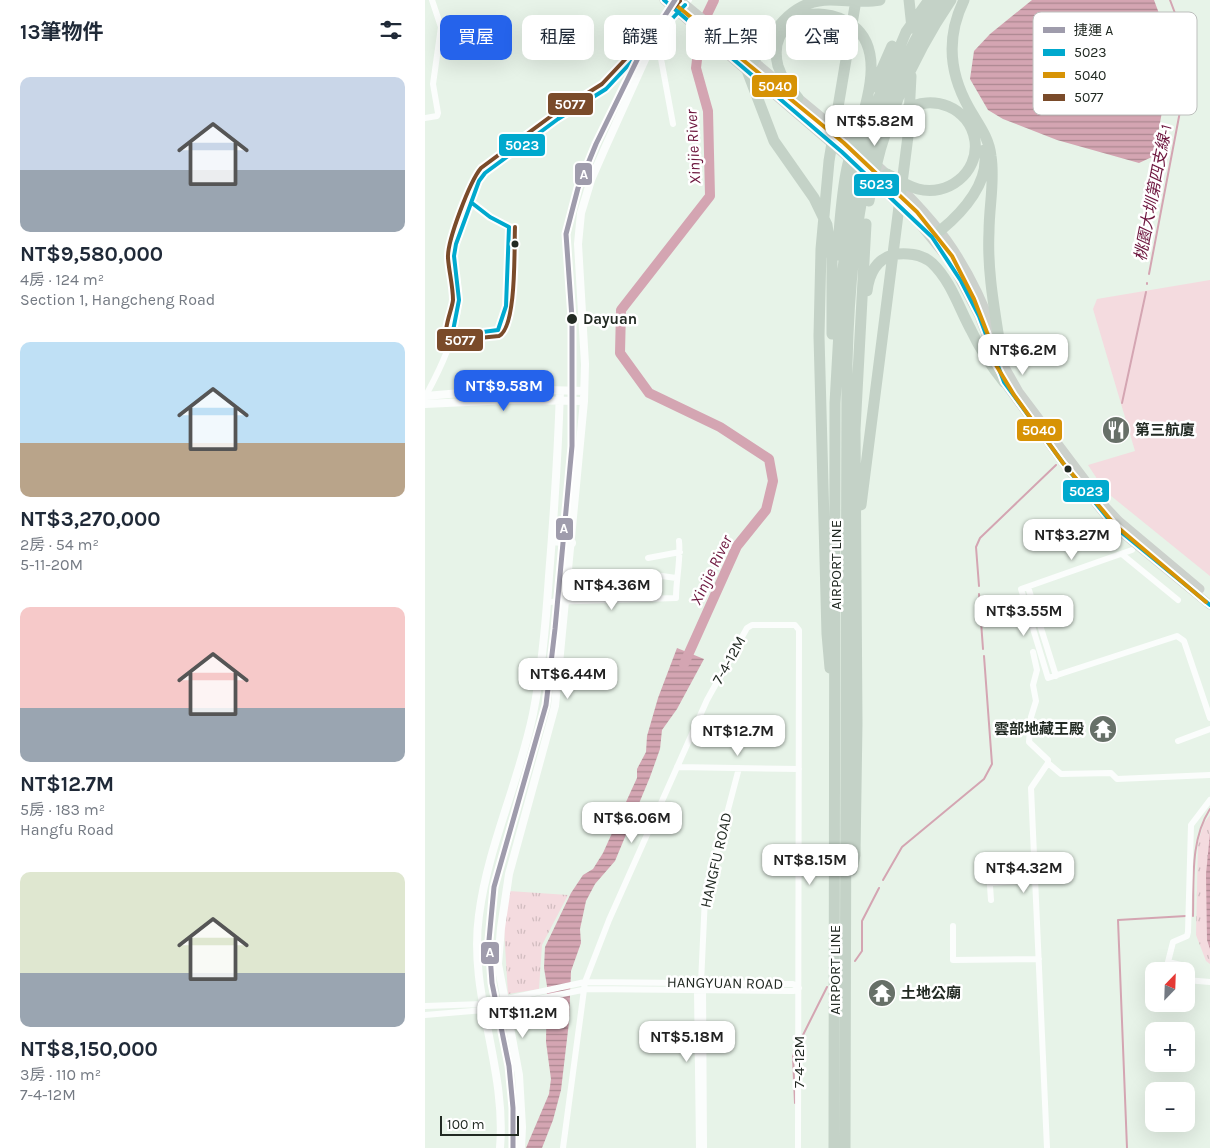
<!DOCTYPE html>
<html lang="zh-TW">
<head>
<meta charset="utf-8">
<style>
	:root { --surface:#fff; --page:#f2f2f3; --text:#1f2937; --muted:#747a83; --accent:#2563eb }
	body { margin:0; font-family:Karla,"Noto Sans TC",sans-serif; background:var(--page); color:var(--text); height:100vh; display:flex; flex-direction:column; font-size:19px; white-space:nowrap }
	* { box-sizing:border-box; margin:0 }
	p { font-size:16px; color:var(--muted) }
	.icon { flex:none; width:28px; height:28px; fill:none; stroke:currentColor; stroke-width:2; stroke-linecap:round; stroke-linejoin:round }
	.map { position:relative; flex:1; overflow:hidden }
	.panel { display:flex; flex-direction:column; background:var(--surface); width:425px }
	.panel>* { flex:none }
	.banner { position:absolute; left:15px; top:15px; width:475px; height:45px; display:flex; gap:10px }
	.needle { width:32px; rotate:23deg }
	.buttons { position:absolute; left:720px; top:962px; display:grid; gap:10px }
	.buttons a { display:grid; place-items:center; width:50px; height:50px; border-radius:10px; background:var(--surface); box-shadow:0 5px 20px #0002; font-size:25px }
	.scale { position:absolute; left:15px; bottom:12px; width:79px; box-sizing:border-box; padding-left:5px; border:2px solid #222a23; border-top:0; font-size:14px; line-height:18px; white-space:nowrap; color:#222a23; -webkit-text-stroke:4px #fff; paint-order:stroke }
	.price { position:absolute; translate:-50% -42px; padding:0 11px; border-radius:10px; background:#fff; color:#222; font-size:16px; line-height:32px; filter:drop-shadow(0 1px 2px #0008) }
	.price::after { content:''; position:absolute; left:50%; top:30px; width:15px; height:11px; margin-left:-8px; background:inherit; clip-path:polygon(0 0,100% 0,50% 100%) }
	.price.current { background:var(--accent); color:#fff }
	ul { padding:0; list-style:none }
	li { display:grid; align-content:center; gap:10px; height:265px; padding:0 20px }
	li span { display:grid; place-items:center; height:155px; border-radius:10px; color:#555 }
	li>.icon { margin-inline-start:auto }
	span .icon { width:90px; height:90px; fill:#fffc; stroke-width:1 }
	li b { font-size:21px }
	h2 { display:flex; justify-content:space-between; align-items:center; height:60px; padding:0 20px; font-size:21px }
	.tag { padding:0 18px; border-radius:10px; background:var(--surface); box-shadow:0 5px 20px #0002; font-size:18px; line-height:45px }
	.tag.current { background:var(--accent); color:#fff }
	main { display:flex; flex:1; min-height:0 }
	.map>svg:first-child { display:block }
</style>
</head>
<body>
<main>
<section class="panel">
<h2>13筆物件<svg class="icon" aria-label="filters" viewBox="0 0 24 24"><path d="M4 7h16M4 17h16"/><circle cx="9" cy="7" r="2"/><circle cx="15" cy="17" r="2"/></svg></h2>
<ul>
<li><span style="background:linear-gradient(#c9d6e8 60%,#9aa5b1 0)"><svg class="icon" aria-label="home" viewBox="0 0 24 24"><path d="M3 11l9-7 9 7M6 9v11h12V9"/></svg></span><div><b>NT$9,580,000</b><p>4房 · 124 m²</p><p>Section 1, Hangcheng Road</p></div></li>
<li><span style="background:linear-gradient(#bfe0f5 65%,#b9a48a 0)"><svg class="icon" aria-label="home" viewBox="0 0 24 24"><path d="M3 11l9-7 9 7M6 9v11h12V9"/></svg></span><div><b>NT$3,270,000</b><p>2房 · 54 m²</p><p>5-11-20M</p></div></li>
<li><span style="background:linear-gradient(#f6c9c9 65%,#9aa5b1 0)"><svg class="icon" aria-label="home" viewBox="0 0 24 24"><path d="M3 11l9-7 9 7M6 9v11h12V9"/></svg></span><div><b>NT$12.7M</b><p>5房 · 183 m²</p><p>Hangfu Road</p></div></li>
<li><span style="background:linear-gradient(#dfe7d0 65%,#9aa5b1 0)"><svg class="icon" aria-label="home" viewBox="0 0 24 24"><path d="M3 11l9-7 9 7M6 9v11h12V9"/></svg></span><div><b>NT$8,150,000</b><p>3房 · 110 m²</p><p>7-4-12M</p></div></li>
</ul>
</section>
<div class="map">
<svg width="785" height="1148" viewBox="0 0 785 1148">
	<defs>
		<pattern id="park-tufts" width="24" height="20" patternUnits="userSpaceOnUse" patternTransform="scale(1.25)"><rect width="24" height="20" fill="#f4dbdf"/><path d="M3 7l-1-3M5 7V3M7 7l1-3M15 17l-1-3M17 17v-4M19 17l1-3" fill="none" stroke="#d1bcbf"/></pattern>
		<pattern id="water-rules" width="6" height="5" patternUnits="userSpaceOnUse" patternTransform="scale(1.25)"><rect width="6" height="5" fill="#d4a5b2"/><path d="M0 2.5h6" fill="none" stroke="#ac8790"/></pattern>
	</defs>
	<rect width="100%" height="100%" fill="#e7f3e8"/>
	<!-- grass -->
	<path fill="#f4dbdf" d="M785,280V576L680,491L663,465L710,451L668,309L672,299Z"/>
	<!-- park -->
	<path fill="url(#park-tufts)" d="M785,815V964L781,961L771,935L773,843L779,823Z
		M84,891L143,895L117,945L114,989L83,994L79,929Z"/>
	<!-- water -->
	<path fill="url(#water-rules)" d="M607,0H729L748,51L729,156L714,163L632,140L578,119L563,110L545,79L549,51L565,34Z
		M252,648L279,659L252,709L237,730L235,749L225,777L190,861L170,884L161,901L155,929L156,943L146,971L144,1022L136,1090L128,1120L117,1148H101L124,1094L126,1079L121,1042L122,986L119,968L120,947L146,893L158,875L168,869L178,853L206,791L212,778V769L221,752L222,736L233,698Z
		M785,833V949L782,940L781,874Z"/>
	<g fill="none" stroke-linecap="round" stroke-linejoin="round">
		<!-- stream -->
		<path stroke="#d4a5b2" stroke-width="2" d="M724,274L765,59V53L745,0
			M722,284V283
			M697,403L721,292
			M554,586L551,547L555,538L631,465
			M554,594L558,649
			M458,880L477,847L559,779L567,764L559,656
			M768,916C769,880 765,840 785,809
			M430,961L437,951V921L454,888
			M378,1035L402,987
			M370,1103L368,1057L370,1048
			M702,1148L693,920L761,916"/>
		<!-- river -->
		<path stroke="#d4a5b2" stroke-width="10" d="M259,664L312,546L341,510L348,481L344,459L295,427L224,393L195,353L196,310L285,196L283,111L271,68L276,27L289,0"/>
		<!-- minor -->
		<path stroke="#fbfdfc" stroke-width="6" d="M232,37L248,124
			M0,118L12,116L13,113L8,84L16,27L7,0
			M27,336L73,330
			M0,397C17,366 31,336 34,300C35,282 27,264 30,246C34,224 47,202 54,181L60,173L133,119L181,89L264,0
			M707,550L596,589L623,678L752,636L759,641L785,718
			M698,555L753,600
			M223,558L255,552
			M223,574L251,578
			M603,587L631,676
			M122,602L251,598C251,578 256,561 254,541
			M608,652L612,670L608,685L611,701L606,717L604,742L623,760V763L606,788L622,1148
			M753,741L785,729
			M623,763L636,774L686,773L692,779L785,775
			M252,767L374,769
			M564,872L566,900
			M565,883L609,880
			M528,926V960L614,959
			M756,971V965L743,962L748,942L762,936L763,932L766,825L785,800
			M761,980L785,982
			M278,987L279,1148
			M0,1006L58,1004L160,982L368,984L374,988
			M0,1015L59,1010L162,989L369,991L374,988
			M138,1148L160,982L184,920L282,700L322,628L327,625H370L374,630L373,1148
			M274,1148L272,990L276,983L280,897L314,768"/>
		<!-- tertiary -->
		<path stroke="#fbfdfc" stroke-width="8" d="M0,396L84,389L159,391
			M0,404L84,400L159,401
			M127,541L147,543
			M75,1148C82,1068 43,994 54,915C63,846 94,782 108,714C117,669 121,622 124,576C129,514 133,453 135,391
			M96,1148L97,1127L94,1075L73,964L76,928L84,874L130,706L159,401L160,364L153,244L156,213L166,180L180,148L222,55L234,33"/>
		<!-- secondary -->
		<path stroke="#ccd1cc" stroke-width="9" d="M239,0L428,162
			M255,0L433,147
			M448,161C509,216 542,257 570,334
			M445,178L495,225L526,263L554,316L579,382L643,469L690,527L785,605
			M574,347L577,362L594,392L679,505L694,521L775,589"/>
		<!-- motorway -->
		<path stroke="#c4d2c7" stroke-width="11" d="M484,0L487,28
			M539,0C521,37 524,73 544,108C553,124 564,137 566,156C570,181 564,206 564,232C562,272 570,312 576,352
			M328,62C348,33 365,0 405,0C422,0 439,3 455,0
			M323,73L349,141L389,198L402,225L407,258V334
			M449,87L467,46
			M373,98C365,88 357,79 353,66C341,20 392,0 427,25C469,55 430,130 422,168C416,196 415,226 412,255
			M462,174C472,179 482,186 493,189C522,197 554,173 550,141C545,107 507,93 480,110
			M444,201C455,130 486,59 526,0
			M516,230C538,212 566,181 559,150
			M442,291C444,275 451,260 467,255C480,252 497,254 507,263C526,281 534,308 546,330C555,349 566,366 579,382
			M436,505L483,136L486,76
			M405,668L402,634L394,336L396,249L404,161L431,0
			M427,870L430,855L432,723L430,430L441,224
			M409,1148L410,403L417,278L428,182L451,104L481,32L504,0
			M420,1148L422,364C425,235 441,110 514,0"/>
		<defs>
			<path id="bus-1" d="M239,0L417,152L507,237L536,281L554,316L579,382L638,463L690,527L785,605
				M47,203L65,217L84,227
				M73,330L81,306L84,227
				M27,336L34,300L29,256L31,244L54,181L60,173L133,119L181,89L260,5
				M27,336L73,330"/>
			<path id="bus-2" d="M251,5L419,143L492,212L527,256L549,299L570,353L571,365L589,395L638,463L690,525L781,602"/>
			<path id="bus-3" d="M90,227C89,247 92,327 74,336L24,341C16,332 27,311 28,300C28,286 24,272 23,258C22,241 45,181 56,168L129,114L177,84L255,1"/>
		</defs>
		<!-- bus-1 casing -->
		<use href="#bus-1" stroke="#fff" stroke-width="8"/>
		<!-- bus-2 casing -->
		<use href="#bus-2" stroke="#fff" stroke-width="8"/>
		<!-- bus-3 casing -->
		<use href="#bus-3" stroke="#fff" stroke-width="8"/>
		<!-- bus-1 -->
		<use href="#bus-1" stroke="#00a9ce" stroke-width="4"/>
		<!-- bus-2 -->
		<use href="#bus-2" stroke="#d79305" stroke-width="4"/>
		<!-- bus-3 -->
		<use href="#bus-3" stroke="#7a4b2a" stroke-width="4"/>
		<defs>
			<path id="metro-1" d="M88,1148V1108L84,1066L67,983L64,940L69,887L121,705L130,629L147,446V318L141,234L153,188L171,144L214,56L250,0"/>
		</defs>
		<!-- metro-1 casing -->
		<use href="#metro-1" stroke="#fff" stroke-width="9"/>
		<!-- metro-1 -->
		<use href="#metro-1" stroke="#9f9cac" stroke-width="5"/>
	</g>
	<!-- icons -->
	<defs>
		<symbol id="restaurant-disc" viewBox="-11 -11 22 22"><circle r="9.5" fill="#677068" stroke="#fff"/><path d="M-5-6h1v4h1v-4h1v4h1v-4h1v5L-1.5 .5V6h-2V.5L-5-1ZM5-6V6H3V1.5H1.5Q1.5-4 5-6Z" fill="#fff"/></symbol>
		<symbol id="temple-disc" viewBox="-11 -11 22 22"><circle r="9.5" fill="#677068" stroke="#fff"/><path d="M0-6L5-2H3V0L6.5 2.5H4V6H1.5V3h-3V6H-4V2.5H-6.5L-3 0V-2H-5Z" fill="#fff"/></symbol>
	</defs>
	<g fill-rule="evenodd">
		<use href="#restaurant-disc" x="675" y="414" width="32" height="32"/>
		<use href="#temple-disc" x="662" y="713" width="32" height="32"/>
		<use href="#temple-disc" x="441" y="977" width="32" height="32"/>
	</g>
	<!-- markers -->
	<g fill="#222a23" stroke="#fff" stroke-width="2">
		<circle cx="90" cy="244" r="4.5"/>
		<circle cx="147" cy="319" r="6"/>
		<circle cx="643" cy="469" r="4.5"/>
	</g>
	<g text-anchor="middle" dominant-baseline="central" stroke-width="5" stroke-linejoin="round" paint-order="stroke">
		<!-- stop labels -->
		<g font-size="15" font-weight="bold" fill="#222a23" stroke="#fff" text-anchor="start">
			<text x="158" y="319">Dayuan</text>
		</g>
		<!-- poi labels -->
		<g font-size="15" font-weight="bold" fill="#222a23" stroke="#fff" text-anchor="start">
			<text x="710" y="430">第三航廈</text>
			<text x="659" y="729" text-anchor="end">雲部地藏王殿</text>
			<text x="476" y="993">土地公廟</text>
		</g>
		<!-- street labels -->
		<g font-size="15" fill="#222a23" stroke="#fff">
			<text transform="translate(411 565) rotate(-90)">AIRPORT LINE</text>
			<text transform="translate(304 660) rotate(-61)">7-4-12M</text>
			<text transform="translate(291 860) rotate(-77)">HANGFU ROAD</text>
			<text transform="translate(410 970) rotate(-90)">AIRPORT LINE</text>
			<text transform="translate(300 983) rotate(1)">HANGYUAN ROAD</text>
			<text transform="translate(374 1062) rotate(-90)">7-4-12M</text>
		</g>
		<!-- water labels -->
		<g font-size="16" font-style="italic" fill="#6c153d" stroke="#fff">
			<text transform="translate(268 147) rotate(-93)">Xinjie River</text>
			<text transform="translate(728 193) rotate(-79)">桃園大圳第四支線-1</text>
			<text transform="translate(286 570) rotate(-64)">Xinjie River</text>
		</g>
	</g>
	<!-- legend -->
	<rect x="608" y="12" width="164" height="103" rx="8" fill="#fff" stroke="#bdbfbd" stroke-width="1"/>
	<rect x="618" y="27" width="22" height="6" fill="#9f9cac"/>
	<rect x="618" y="49" width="22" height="7" fill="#00a9ce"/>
	<rect x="618" y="72" width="22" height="6" fill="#d79305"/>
	<rect x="618" y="94" width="22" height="7" fill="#7a4b2a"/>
	<g font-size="14" fill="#222a23">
		<text x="649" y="35">捷運 A</text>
		<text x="649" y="57">5023</text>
		<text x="649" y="80">5040</text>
		<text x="649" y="102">5077</text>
	</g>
	<g stroke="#fff" stroke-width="2">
		<rect x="326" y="74" width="47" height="24" rx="5" fill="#d79305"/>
		<rect x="122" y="92" width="47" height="24" rx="5" fill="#7a4b2a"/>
		<rect x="73" y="133" width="48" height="24" rx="5" fill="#00a9ce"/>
		<rect x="149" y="162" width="19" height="24" rx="5" fill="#9f9cac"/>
		<rect x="428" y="173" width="47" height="24" rx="5" fill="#00a9ce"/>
		<rect x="11" y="328" width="48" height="24" rx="5" fill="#7a4b2a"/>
		<rect x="591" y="418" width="47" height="24" rx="5" fill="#d79305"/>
		<rect x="637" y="479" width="48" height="24" rx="5" fill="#00a9ce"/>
		<rect x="130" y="517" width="19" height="24" rx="5" fill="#9f9cac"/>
		<rect x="55" y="941" width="20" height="24" rx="5" fill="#9f9cac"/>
	</g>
	<g font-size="14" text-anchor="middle" font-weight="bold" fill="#fff">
		<text x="350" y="91">5040</text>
		<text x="145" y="109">5077</text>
		<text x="97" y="150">5023</text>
		<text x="159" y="179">A</text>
		<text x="451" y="189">5023</text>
		<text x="35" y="345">5077</text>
		<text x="614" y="435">5040</text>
		<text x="661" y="496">5023</text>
		<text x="139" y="533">A</text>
		<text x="65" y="957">A</text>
	</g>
</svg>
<div class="buttons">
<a><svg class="needle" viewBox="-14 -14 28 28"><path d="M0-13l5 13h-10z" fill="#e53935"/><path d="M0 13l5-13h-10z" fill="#747a83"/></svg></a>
<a>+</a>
<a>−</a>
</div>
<div class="scale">100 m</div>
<b class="price" style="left:450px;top:147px">NT$5.82M</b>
<b class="price" style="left:598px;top:376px">NT$6.2M</b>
<b class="price current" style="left:79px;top:412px">NT$9.58M</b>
<b class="price" style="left:647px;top:561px">NT$3.27M</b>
<b class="price" style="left:187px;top:611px">NT$4.36M</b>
<b class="price" style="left:599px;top:637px">NT$3.55M</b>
<b class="price" style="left:143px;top:700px">NT$6.44M</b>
<b class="price" style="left:313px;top:757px">NT$12.7M</b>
<b class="price" style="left:207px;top:844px">NT$6.06M</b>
<b class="price" style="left:385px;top:886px">NT$8.15M</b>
<b class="price" style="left:599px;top:894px">NT$4.32M</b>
<b class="price" style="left:98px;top:1039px">NT$11.2M</b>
<b class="price" style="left:262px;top:1063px">NT$5.18M</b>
<div class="banner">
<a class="tag current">買屋</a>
<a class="tag">租屋</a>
<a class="tag">篩選</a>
<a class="tag">新上架</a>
<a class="tag">公寓</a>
</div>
</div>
</main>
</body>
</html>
